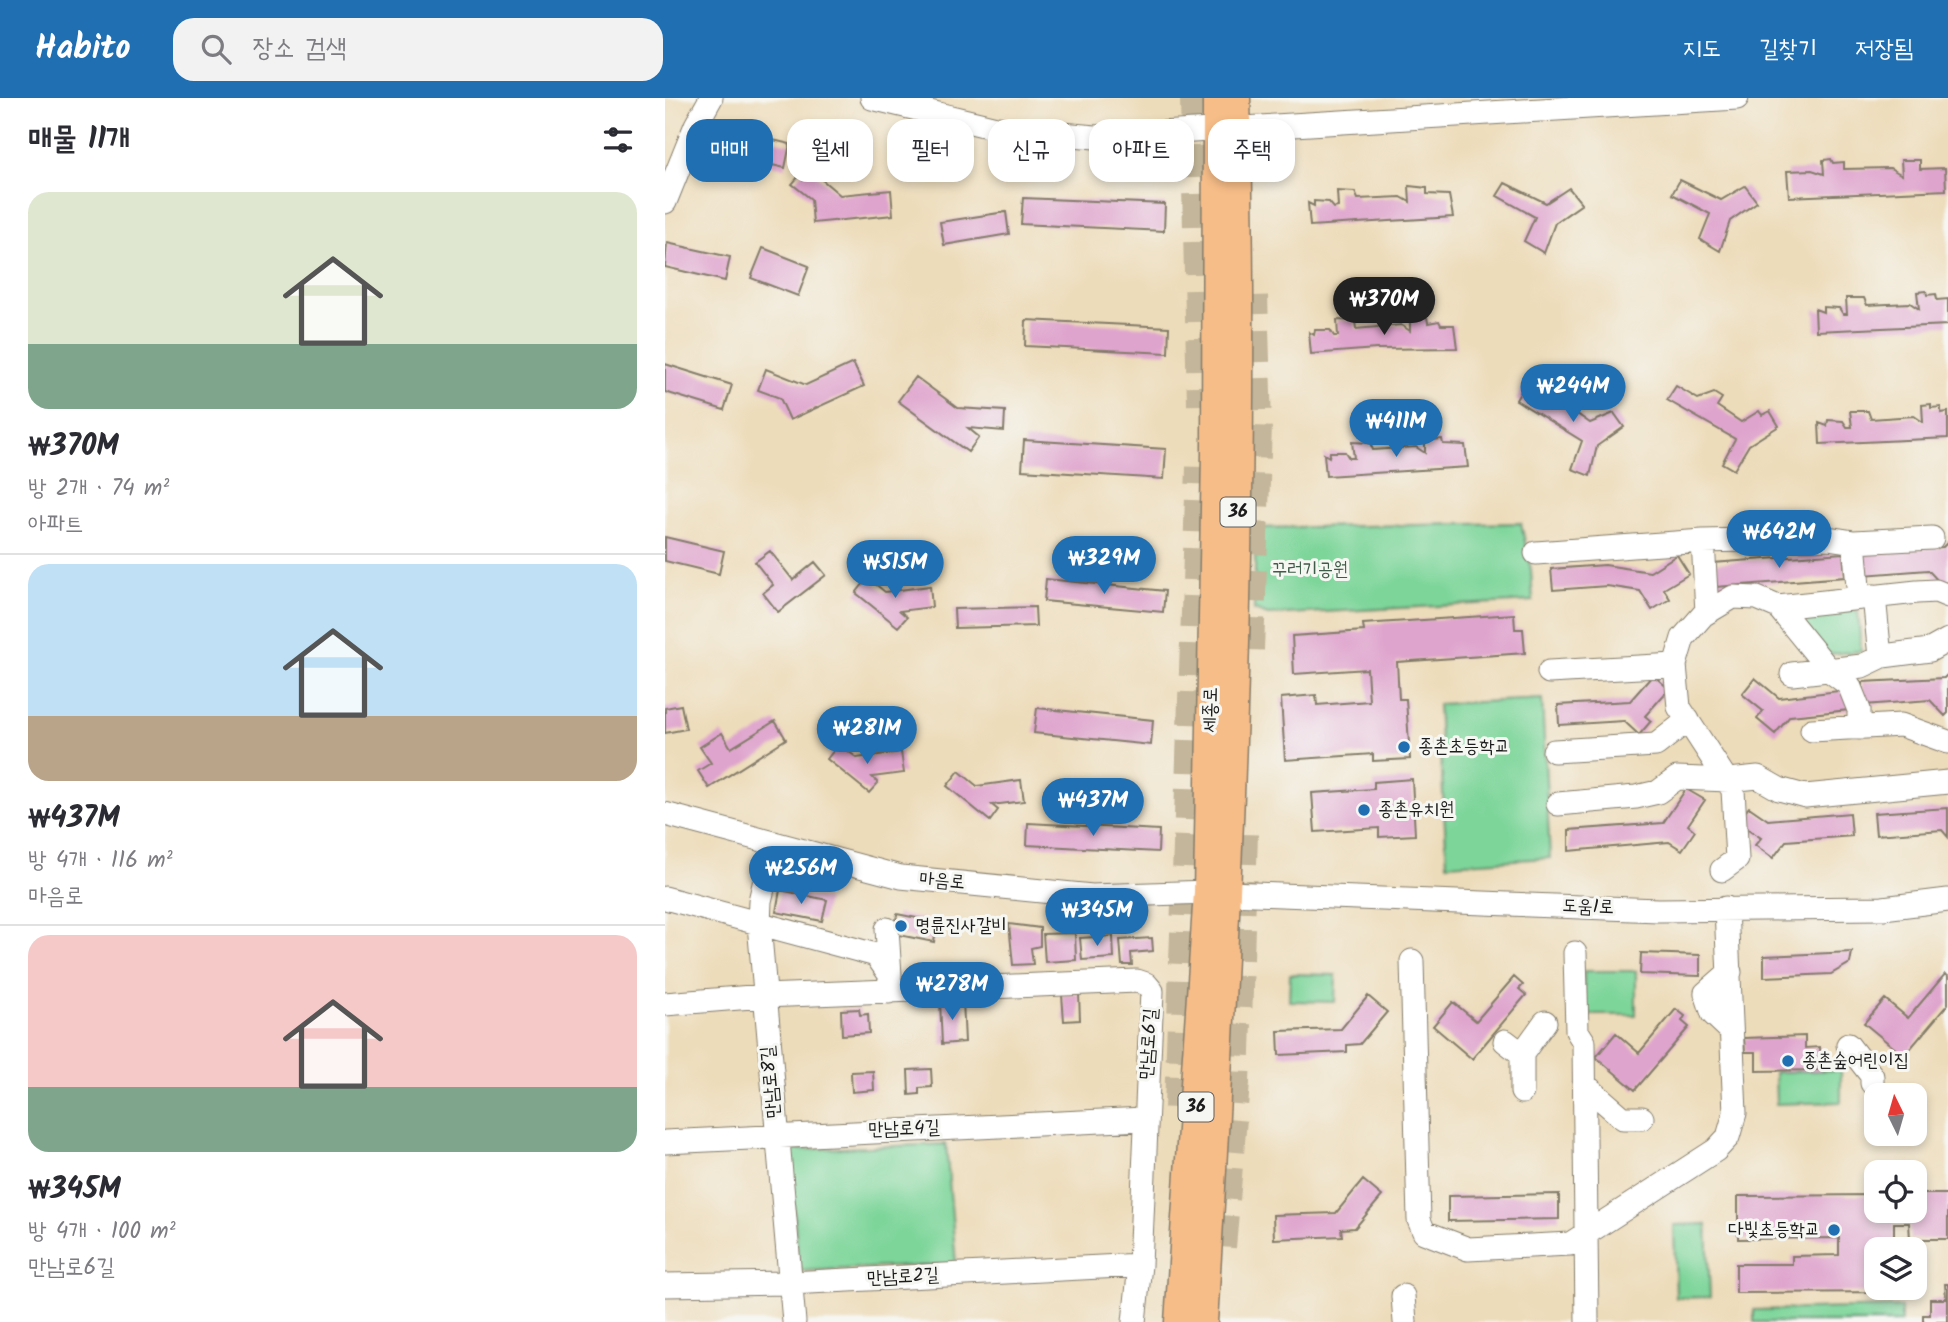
<!DOCTYPE html>
<html lang="ko">
<head>
<meta charset="utf-8">
<style>
	:root { --surface:#fff; --page:#f2f2f3; --text:#2b2b33; --muted:#7c7c81; --line:#e1e1e2; --accent:#1f6fb2 }
	body { margin:0; font-family:Kalam,"Poor Story",sans-serif; background:var(--page); color:var(--text); height:100vh; display:flex; flex-direction:column; font-size:26px; white-space:nowrap }
	* { box-sizing:border-box; margin:0 }
	p { font-size:23px; color:var(--muted) }
	.icon { flex:none; width:38px; height:38px; fill:none; stroke:currentColor; stroke-width:2; stroke-linecap:round; stroke-linejoin:round }
	.map { position:relative; flex:1; overflow:hidden }
	.panel { display:flex; flex-direction:column; background:var(--surface); width:665px }
	.panel>* { flex:none }
	.top-card { position:absolute; left:21px; top:21px; width:665px; height:63px; display:flex; gap:14px }
	.needle { width:46px; rotate:355deg }
	.controls { position:absolute; left:1199px; top:985px; display:grid; gap:14px }
	.controls a { display:grid; place-items:center; width:63px; height:63px; border-radius:14px; background:var(--surface); box-shadow:0 4px 10px #0003; font-size:35px }
	.price { position:absolute; translate:-50% -60px; padding:0 16px; border-radius:24px; background:var(--accent); color:#fff; font-size:23px; line-height:46px; filter:drop-shadow(0 2px 4px #0008) }
	.price::after { content:''; position:absolute; left:50%; top:42px; width:21px; height:16px; margin-left:-10px; background:inherit; clip-path:polygon(0 0,100% 0,50% 100%) }
	.price.selected { background:#222; color:#fff }
	ul { padding:0; list-style:none }
	li { display:grid; align-content:center; gap:14px; height:371px; padding:0 28px }
	li+li { border-top:2px solid var(--line) }
	li span { display:grid; place-items:center; height:217px; border-radius:21px; color:#555 }
	li>.icon { margin-inline-start:auto }
	span .icon { width:126px; height:126px; fill:#fffc; stroke-width:1 }
	li b { font-size:30px }
	h2 { display:flex; justify-content:space-between; align-items:center; height:84px; padding:0 28px; font-size:30px }
	.chip { padding:0 24px; border-radius:21px; background:var(--surface); box-shadow:0 4px 10px #0003; font-size:24px; line-height:63px }
	.chip.selected { background:var(--accent); color:#fff }
	header { display:flex; align-items:center; gap:42px; box-sizing:border-box; height:98px; padding:0 35px; background:var(--accent); color:#fff }
	header strong { font-size:33px }
	nav { display:flex; gap:38px; margin-inline-start:auto; font-size:24px }
	.search { width:490px; height:63px; background:var(--page); display:flex; align-items:center; gap:18px; box-sizing:border-box; padding:0 24px; border-radius:21px; color:var(--muted); font-size:26px }
	main { display:flex; flex:1; min-height:0 }
	.map>svg:first-child { display:block }
</style>
</head>
<body>
<header>
<strong>Habito</strong>
<div class="search"><svg class="icon" aria-label="search" viewBox="0 0 24 24"><circle cx="10" cy="10" r="6"/><path d="M15 15l6 6"/></svg>장소 검색</div>
<nav><a>지도</a><a>길찾기</a><a>저장됨</a></nav>
</header>
<main>
<section class="panel">
<h2>매물 11개<svg class="icon" aria-label="filters" viewBox="0 0 24 24"><path d="M4 7h16M4 17h16"/><circle cx="9" cy="7" r="2"/><circle cx="15" cy="17" r="2"/></svg></h2>
<ul>
<li><span style="background:linear-gradient(#dfe7d0 70%,#7fa58c 0)"><svg class="icon" aria-label="home" viewBox="0 0 24 24"><path d="M3 11l9-7 9 7M6 9v11h12V9"/></svg></span><div><b>₩370M</b><p>방 2개 · 74 m²</p><p>아파트</p></div></li>
<li><span style="background:linear-gradient(#bfe0f5 70%,#b9a48a 0)"><svg class="icon" aria-label="home" viewBox="0 0 24 24"><path d="M3 11l9-7 9 7M6 9v11h12V9"/></svg></span><div><b>₩437M</b><p>방 4개 · 116 m²</p><p>마음로</p></div></li>
<li><span style="background:linear-gradient(#f6c9c9 70%,#7fa58c 0)"><svg class="icon" aria-label="home" viewBox="0 0 24 24"><path d="M3 11l9-7 9 7M6 9v11h12V9"/></svg></span><div><b>₩345M</b><p>방 4개 · 100 m²</p><p>만남로6길</p></div></li>
</ul>
</section>
<div class="map">
<svg width="1283" height="1224" viewBox="0 0 1283 1224">
	<rect width="100%" height="100%" fill="#f6f6f2"/>
	<filter id="ink" filterUnits="userSpaceOnUse"><feTurbulence type="fractalNoise" baseFrequency=".0143" numOctaves="2"/><feDisplacementMap in="SourceGraphic" scale="14" xChannelSelector="R" yChannelSelector="G"/><feConvolveMatrix kernelMatrix="1 2 1 2 8 2 1 2 1" color-interpolation-filters="sRGB"/></filter>
	<filter id="wash" filterUnits="userSpaceOnUse"><feTurbulence type="fractalNoise" baseFrequency=".00686" numOctaves="4" result="noise"/><feDisplacementMap in="SourceGraphic" scale="28" xChannelSelector="R" yChannelSelector="G"/><feGaussianBlur stdDeviation="1.57" result="paint"/><feColorMatrix in="noise" values="0 0 0 0 0 0 0 0 0 0 0 0 0 0 0 0 0 1.4 0 .05"/><feComposite in="paint" operator="in"/></filter>
	<g filter="url(#wash)">
		<rect width="100%" height="100%" fill="#eddcba"/>
		<!-- green -->
		<path fill="#7dd59a" stroke="#4c785b" stroke-width="2" d="M856,425L866,472L868,503L603,517L589,512L591,430Z
			M1179,508L1193,514L1196,553L1156,557L1133,522L1150,511Z
			M877,601L885,760L782,766L773,606Z
			M919,873H971V917H918Z
			M625,876L671,877L670,904L624,903Z
			M1176,972V1004L1111,1006L1110,974Z
			M281,1046L291,1166L134,1173L124,1052Z
			M1042,1126L1045,1199L1011,1200L1009,1127Z
			M1236,1209V1224H1089V1212Z"/>
		<g id="blocks">
			<!-- building -->
			<path fill="#dfa4cd" d="M62,31L125,46L120,70L56,55Z
				M1166,61L1168,65L1179,64V71L1225,70L1237,77L1236,62H1255V71L1280,70L1281,92L1124,99L1122,73L1147,72L1159,76L1158,62Z
				M142,69L175,97L226,92L228,117L148,125L146,101L127,86Z
				M1015,82L1056,102L1080,88L1092,104L1065,123L1055,153L1035,141L1045,116L1007,96Z
				M840,85L881,105L904,90L917,106L890,125L879,155L859,143L870,119L832,98Z
				M744,88L762,90V96L784,97L788,119L645,128L643,105L649,108V103L664,104L669,110L673,109L672,93L690,94L693,101L736,99L745,104Z
				M358,100L500,106L499,133L356,126Z
				M341,114L344,136L279,147L275,124Z
				M2,145L65,159L60,183L0,169Z
				M98,150L144,168L133,198L86,180Z
				M1261,193L1262,197L1271,196L1272,202L1283,201V227L1151,233L1150,211L1158,214V209L1174,210L1178,216H1182L1181,200H1199L1202,207L1245,205L1254,211L1252,194Z
				M752,216V220L762,219L763,225L774,223L776,227H789L792,250L711,251L646,256L644,234L649,237L650,232H665L669,238H673L672,222L690,223L691,231L736,227L745,233V217Z
				M361,222L504,229L503,255L360,248Z
				M188,265L199,288L125,322L115,300L93,292L101,271L141,287Z
				M0,266L67,287L59,312L0,294Z
				M251,279L293,310L340,313L339,333L303,330L314,339L303,354L233,303Z
				M859,288L882,302L891,288L899,292L907,301L901,308L925,325L949,315L959,329L932,348L925,378L907,371L917,343L851,302Z
				M1011,288L1033,301L1049,295L1057,300L1052,308L1076,324L1094,313L1097,317L1105,313L1114,328L1084,347L1069,372L1057,365L1070,341L1002,302Z
				M1266,306V310L1276,309V315L1283,314V340L1155,346L1154,325L1162,328L1163,322L1178,323L1182,329H1187L1185,313H1203L1206,321L1249,318L1258,324L1257,307Z
				M767,338L768,342L777,341L778,346L800,347L803,369L661,378L659,356L664,359L665,354H680L684,360H689L687,344L705,345L708,352L751,349L760,355V339Z
				M359,342L501,351L499,381L357,372Z
				M0,439L59,453L54,476L0,463Z
				M1283,444V483L1278,488L1263,472L1198,477L1196,454L1278,449Z
				M105,453L128,482L150,464L161,477L113,514L98,495L108,487L90,464Z
				M1178,455L1180,479L1050,489L1048,465Z
				M1012,457L1024,476L999,491L1005,501L987,512L975,493L942,488L888,492L886,471L940,467L985,474Z
				M203,480L220,494L265,488L267,509L235,513L242,519L233,529L191,495Z
				M381,481L500,493L498,514L379,503Z
				M370,509L371,528L290,530L289,511Z
				M849,516L850,531H858L860,555L732,564L734,601H741L745,661L708,663V656L620,662L616,600L651,597L652,607L704,603L702,571L629,576L627,538L699,533L698,526Z
				M1283,576V615L1280,618L1265,602L1199,607L1197,584L1279,580Z
				M988,577L1004,591L980,618L986,623L974,637L959,623L894,627L893,607L965,603Z
				M1090,580L1114,600L1182,592L1184,612L1125,618L1110,636L1092,621L1098,613L1077,596Z
				M16,607L21,631L0,635V610Z
				M372,610L488,622L486,647L369,635Z
				M110,623L121,641L44,690L33,673L46,665L35,649L57,635L66,650Z
				M174,646L192,660L236,654L239,675L207,679L213,685L204,695L162,661Z
				M294,673L312,688L356,682L359,703L327,707L333,712L325,723L282,688Z
				M747,681L750,737L714,739V730L650,734L647,695L709,691V684Z
				M1021,691L1040,702L1023,727L1030,733L1017,752L1004,744L904,753V732L998,725Z
				M1084,709L1103,722L1185,715L1187,738L1121,743L1108,760L1090,747L1096,740L1073,724Z
				M1283,710V739L1277,732L1211,737L1209,715Z
				M363,725L494,732L493,754L362,747Z
				M115,792L162,802L157,823L111,814Z
				M232,816L272,824L269,844L229,836Z
				M344,826L375,830V848L366,850L368,866L348,867Z
				M410,835L411,862L380,864L378,836Z
				M448,838L449,860L417,862L415,840Z
				M487,840L488,853L466,855L467,867H457L455,842Z
				M1187,854L1185,865L1166,876L1099,879V858Z
				M976,855L1035,857V878L975,876Z
				M1280,876L1283,878V906L1239,958L1199,925L1220,901L1243,920Z
				M849,879L858,887L854,891L861,897L807,961L768,928L788,904L811,923Z
				M414,896L415,922L399,923L397,897Z
				M703,898L722,914L695,946L682,947V954L614,957L613,933L676,931Z
				M298,902L300,944L277,946L275,903Z
				M194,911L195,917L203,916L204,935L177,937L176,912Z
				M1011,911L1020,918L1017,923L1024,929L970,992L931,959L951,935L974,955Z
				M1140,938V950L1155,949L1156,972L1091,973V954H1080L1079,940Z
				M266,971L267,989L254,990V996L244,997L243,972Z
				M208,973L209,992L187,994L186,974Z
				M698,1082L717,1098L690,1130L676,1131L677,1138L609,1141L608,1117L671,1115Z
				M894,1096V1121L783,1123V1098Z
				M1250,1096H1283V1141H1245L1244,1125H1229V1152H1211V1190H1240V1194L1071,1195V1166H1127V1158L1174,1157V1140L1073,1141V1098L1211,1097V1113H1250Z
				M1280,1186H1283V1224H1258V1217H1265V1201H1281Z"/>
		</g>
	</g>
	<g filter="url(#ink)">
		<use href="#blocks" fill-opacity="0" stroke="#847c6b" stroke-width="2"/>
		<g fill="none" stroke-linecap="round" stroke-linejoin="round">
			<!-- highway-tunnel -->
			<path stroke="#c3b69a" stroke-width="32" stroke-dasharray="32 16" stroke-linecap="butt" d="M531,0L538,307
				M583,552L591,327L587,198
				M515,1010L537,369
				M555,1149L569,985L577,736"/>
			<defs>
				<path id="minor" d="M207,0L331,30L430,39L1072,0
					M0,104L31,27L46,0
					M1038,443L1042,514
					M1189,444L1194,500
					M871,455L1038,443L1163,440L1189,444L1267,440
					M1209,498L1215,559
					M1113,509L1165,573L1184,587L1194,612V630
					M884,574L1010,567
					M1127,576L1197,568L1218,558L1265,552L1283,542
					M1147,632L1236,627L1283,644
					M889,653L991,647L1023,622
					M893,706L971,699L993,694L1012,680L1064,682L1093,679L1114,691L1140,698L1283,684
					M0,716L236,779L427,798L543,794
					M109,745L95,803L94,826L129,1224
					M1057,772L1072,761L1068,692L1014,609L1010,567L1018,540L1038,517L1068,499L1092,500L1113,509L1252,494L1271,493L1283,498
					M563,795L993,812L1218,810L1283,802
					M0,800L211,857L225,877L224,894
					M222,831L225,877
					M910,855L912,933L919,944L922,1224
					M747,863L754,1122L759,1134L803,1151L905,1146L1051,1052L1063,1039L1070,1015L1061,810
					M1065,874L1041,895L1048,916L1066,933
					M0,906L99,898L472,883L481,886L487,893L475,1167L469,1224
					M840,943L857,956
					M1183,947L1207,978V985
					M919,986L958,1020H977
					M857,994V956L880,924
					M0,1044L479,1021
					M0,1187L125,1185L475,1167
					M738,1198L740,1224"/>
				<path id="major" d="M514,1224L543,794L551,355L552,0
					M538,1224C563,816 582,408 571,0"/>
			</defs>
			<!-- minor casing -->
			<use href="#minor" stroke="#847c6b" stroke-width="25"/>
			<!-- major casing -->
			<use href="#major" stroke="#847c6b" stroke-width="31"/>
			<!-- minor -->
			<use href="#minor" stroke="#fff" stroke-width="23"/>
			<!-- major -->
			<use href="#major" stroke="#f7bd88" stroke-width="28"/>
		</g>
	</g>
	<!-- markers -->
	<g fill="#1f6fb2" stroke="#f6f6f2" stroke-width="2.5">
		<circle cx="739" cy="649" r="7"/>
		<circle cx="699" cy="712" r="7"/>
		<circle cx="236" cy="828" r="7"/>
		<circle cx="1123" cy="963" r="7"/>
		<circle cx="1169" cy="1132" r="7"/>
	</g>
	<g text-anchor="middle" dominant-baseline="central" stroke-width="6" stroke-linejoin="round" paint-order="stroke">
		<!-- shield labels -->
		<g fill="#f6f6f2" stroke="#5d5d5c" stroke-width="2">
			<rect x="555.5" y="399.5" width="35" height="29" rx="5"/>
			<rect x="513.5" y="994.5" width="35" height="29" rx="5"/>
		</g>
		<g font-size="18" font-weight="bold" fill="#1c1c1c">
			<text x="573" y="414">36</text>
			<text x="531" y="1009">36</text>
		</g>
		<!-- park labels -->
		<g font-size="19" fill="#3e5d48" stroke="#f6f6f2">
			<text x="645" y="472">꾸러기공원</text>
		</g>
		<!-- street labels -->
		<g font-size="19" fill="#1c1c1c" stroke="#f6f6f2">
			<text transform="translate(546 612) rotate(-89)">세종로</text>
			<text transform="translate(277 783) rotate(5)">마음로</text>
			<text transform="translate(923 809) rotate(2)">도움1로</text>
			<text transform="translate(484 946) rotate(-86)">만남로6길</text>
			<text transform="translate(106 984) rotate(-95)">만남로8길</text>
			<text transform="translate(239 1031) rotate(-2)">만남로4길</text>
			<text transform="translate(238 1179) rotate(-3)">만남로2길</text>
		</g>
		<!-- poi labels -->
		<g font-size="19" fill="#1c1c1c" stroke="#f6f6f2" text-anchor="start">
			<text x="753" y="649">종촌초등학교</text>
			<text x="713" y="712">종촌유치원</text>
			<text x="250" y="828">명륜진사갈비</text>
			<text x="1137" y="963">종촌숲어린이집</text>
			<text x="1155" y="1132" text-anchor="end">다빛초등학교</text>
		</g>
	</g>
</svg>
<div class="controls">
<a><svg class="needle" viewBox="-14 -14 28 28"><path d="M0-13l5 13h-10z" fill="#e53935"/><path d="M0 13l5-13h-10z" fill="#7c7c81"/></svg></a>
<a><svg class="icon" aria-label="locate" viewBox="0 0 24 24"><circle cx="12" cy="12" r="6"/><path d="M12 2v4M12 18v4M2 12h4M18 12h4"/></svg></a>
<a><svg class="icon" aria-label="layers" viewBox="0 0 24 24"><path d="M12 4l9 5-9 5-9-5zM3 14l9 5 9-5"/></svg></a>
</div>
<b class="price selected" style="left:719px;top:239px">₩370M</b>
<b class="price" style="left:908px;top:326px">₩244M</b>
<b class="price" style="left:731px;top:361px">₩411M</b>
<b class="price" style="left:1114px;top:472px">₩642M</b>
<b class="price" style="left:439px;top:498px">₩329M</b>
<b class="price" style="left:230px;top:502px">₩515M</b>
<b class="price" style="left:202px;top:668px">₩281M</b>
<b class="price" style="left:428px;top:740px">₩437M</b>
<b class="price" style="left:136px;top:808px">₩256M</b>
<b class="price" style="left:432px;top:850px">₩345M</b>
<b class="price" style="left:287px;top:924px">₩278M</b>
<div class="top-card">
<a class="chip selected">매매</a>
<a class="chip">월세</a>
<a class="chip">필터</a>
<a class="chip">신규</a>
<a class="chip">아파트</a>
<a class="chip">주택</a>
</div>
</div>
</main>
</body>
</html>
